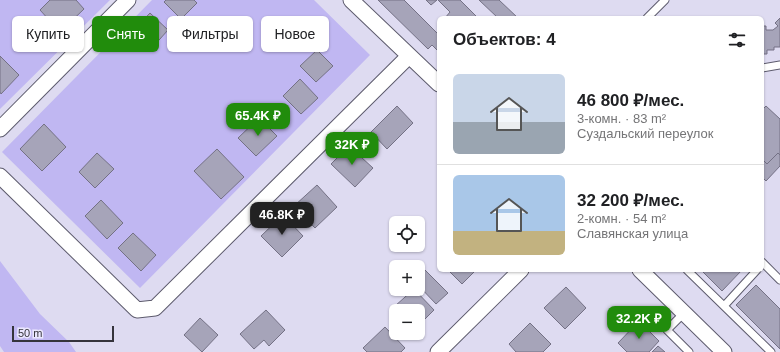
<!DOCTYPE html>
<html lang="ru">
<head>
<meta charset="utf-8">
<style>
	:root { --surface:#fff; --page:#f6f6f6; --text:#202124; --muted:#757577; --line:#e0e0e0; --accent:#218c0c }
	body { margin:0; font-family:Arial,sans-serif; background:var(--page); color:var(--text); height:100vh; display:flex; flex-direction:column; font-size:15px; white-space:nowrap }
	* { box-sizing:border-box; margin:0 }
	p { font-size:13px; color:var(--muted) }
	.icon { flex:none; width:22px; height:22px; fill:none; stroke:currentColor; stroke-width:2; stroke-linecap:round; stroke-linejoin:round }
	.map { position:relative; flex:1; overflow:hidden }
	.panel { position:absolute; left:437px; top:16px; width:327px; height:256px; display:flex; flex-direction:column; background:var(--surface); border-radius:6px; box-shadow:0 1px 3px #0004 }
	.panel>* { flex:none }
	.guide { position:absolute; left:12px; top:16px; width:365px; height:36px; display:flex; gap:8px }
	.buttons { position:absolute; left:389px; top:216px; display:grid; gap:8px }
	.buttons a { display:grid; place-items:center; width:36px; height:36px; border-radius:6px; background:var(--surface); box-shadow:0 1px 3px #0004; font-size:20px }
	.scale { position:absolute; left:12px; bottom:10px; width:102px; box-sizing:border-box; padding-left:4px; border:2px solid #35343c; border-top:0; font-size:11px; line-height:14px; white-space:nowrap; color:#35343c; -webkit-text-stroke:3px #ebe8ff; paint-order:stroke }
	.price { position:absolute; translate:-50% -34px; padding:0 9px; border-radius:8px; background:var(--accent); color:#fff; font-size:13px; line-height:26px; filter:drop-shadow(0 1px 2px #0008) }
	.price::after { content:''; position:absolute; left:50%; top:24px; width:12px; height:9px; margin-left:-6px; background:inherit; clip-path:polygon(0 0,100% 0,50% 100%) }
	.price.current { background:#222; color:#fff }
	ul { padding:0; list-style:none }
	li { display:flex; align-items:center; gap:12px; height:100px; padding:0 16px }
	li+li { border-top:1px solid var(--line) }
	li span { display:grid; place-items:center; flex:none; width:112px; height:80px; border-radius:6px; color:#555 }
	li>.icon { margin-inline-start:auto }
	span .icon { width:48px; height:48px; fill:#fffc; stroke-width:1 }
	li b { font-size:17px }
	h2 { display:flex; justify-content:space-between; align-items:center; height:48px; padding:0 16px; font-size:17px }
	.tag { padding:0 14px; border-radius:6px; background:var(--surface); box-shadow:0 1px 3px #0004; font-size:14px; line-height:36px }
	.tag.current { background:var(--accent); color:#fff }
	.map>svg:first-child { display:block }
</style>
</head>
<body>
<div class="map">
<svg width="780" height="352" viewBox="0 0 780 352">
	<rect width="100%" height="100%" fill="#dedbf1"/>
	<!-- green -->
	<path fill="#c0b7f2" d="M0,0H110L0,109Z
		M152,0H314L370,55L140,288L2,152Z
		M0,261L40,314L69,342L76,352H4L0,346Z"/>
	<!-- building -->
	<path fill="#a6a4b9" stroke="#747185" d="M50,0H76L84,9L60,32L40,10Z
		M166,0H194L197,3L181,19L164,2Z
		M378,0H404L439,35V52L432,45L428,49Z
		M426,0H437L431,5Z
		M438,0H460L478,18H445L450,12Z
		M479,0H499L518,18H498Z
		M150,13L168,30L151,49L132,32Z
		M780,18V47H774V50H767V54H762V26H766V30H773L778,26L775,23Z
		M317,50L333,66L316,82L300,66Z
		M0,56L19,75L1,94L0,92Z
		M300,79L318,98L301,114L283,96Z
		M397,106L413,123L387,149L371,132Z
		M766,106L780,119V155L778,153L767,164L762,159V110Z
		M259,118L277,136L256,156L238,138Z
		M44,124L66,147L42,171L20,149Z
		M349,146L373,168L355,187L331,164Z
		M217,149L244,177L221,199L194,171Z
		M97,153L114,169L95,188L79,172Z
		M778,153L780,155V166L766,181L762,177V159L767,164Z
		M317,185L337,207L315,228L294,206Z
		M101,200L123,223L107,239L85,216Z
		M283,215L303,236L282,257L261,236Z
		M133,233L156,255L141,271L118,248Z
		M418,263L448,293L436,304L418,285V267H414Z
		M448,270H476L462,284Z
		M701,270H742L722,291Z
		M756,285L780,309V349L736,305Z
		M566,287L586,308L565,329L544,308Z
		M414,289L434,310L418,326V311H399L395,306Z
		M266,310L285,330L269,346L264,340L254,349L240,334Z
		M200,318L218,335L202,352L184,335Z
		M639,321L659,341L649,352H627L618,343Z
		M530,323L551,344L543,352H516L509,344Z
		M385,327L405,348L401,352H367L363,348Z
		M658,346L665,352H652Z"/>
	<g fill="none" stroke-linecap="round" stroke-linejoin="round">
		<defs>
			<path id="lane" d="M647,18L665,0
				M762,68L780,65
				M762,262L780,280
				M687,270L771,352
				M724,306L757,270
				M684,313L667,330L689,352"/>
			<path id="street" d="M351,0L439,84
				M0,129L128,0
				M0,176L137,310L155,308L409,56
				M640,270L724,352
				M438,352L521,270"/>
		</defs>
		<!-- lane casing -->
		<use href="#lane" stroke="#5d5b6d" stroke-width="9"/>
		<!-- street casing -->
		<use href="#street" stroke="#5d5b6d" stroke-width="17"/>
		<!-- lane -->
		<use href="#lane" stroke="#fff" stroke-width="7"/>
		<!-- street -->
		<use href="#street" stroke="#fff" stroke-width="15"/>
	</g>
</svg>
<div class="buttons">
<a><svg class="icon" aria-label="locate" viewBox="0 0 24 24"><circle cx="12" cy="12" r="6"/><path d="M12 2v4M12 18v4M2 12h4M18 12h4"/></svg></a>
<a>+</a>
<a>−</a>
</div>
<div class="scale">50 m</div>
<b class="price" style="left:258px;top:137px">65.4K ₽</b>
<b class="price" style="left:352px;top:166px">32K ₽</b>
<b class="price current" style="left:282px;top:236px">46.8K ₽</b>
<b class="price" style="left:639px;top:340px">32.2K ₽</b>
<div class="guide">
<a class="tag">Купить</a>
<a class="tag current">Снять</a>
<a class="tag">Фильтры</a>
<a class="tag">Новое</a>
</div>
<section class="panel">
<h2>Объектов: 4<svg class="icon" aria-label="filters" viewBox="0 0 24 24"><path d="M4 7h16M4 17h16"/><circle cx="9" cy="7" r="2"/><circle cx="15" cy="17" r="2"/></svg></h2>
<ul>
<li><span style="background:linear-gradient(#c9d6e8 60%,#9aa5b1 0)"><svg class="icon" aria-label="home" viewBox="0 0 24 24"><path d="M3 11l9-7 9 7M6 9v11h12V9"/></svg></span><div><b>46 800 ₽/мес.</b><p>3-комн. · 83 m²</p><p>Суздальский переулок</p></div></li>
<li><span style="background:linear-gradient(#a9c7e8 70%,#c2b280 0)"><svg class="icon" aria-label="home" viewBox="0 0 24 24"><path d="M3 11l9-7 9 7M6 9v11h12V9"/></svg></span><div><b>32 200 ₽/мес.</b><p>2-комн. · 54 m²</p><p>Славянская улица</p></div></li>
</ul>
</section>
</div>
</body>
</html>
